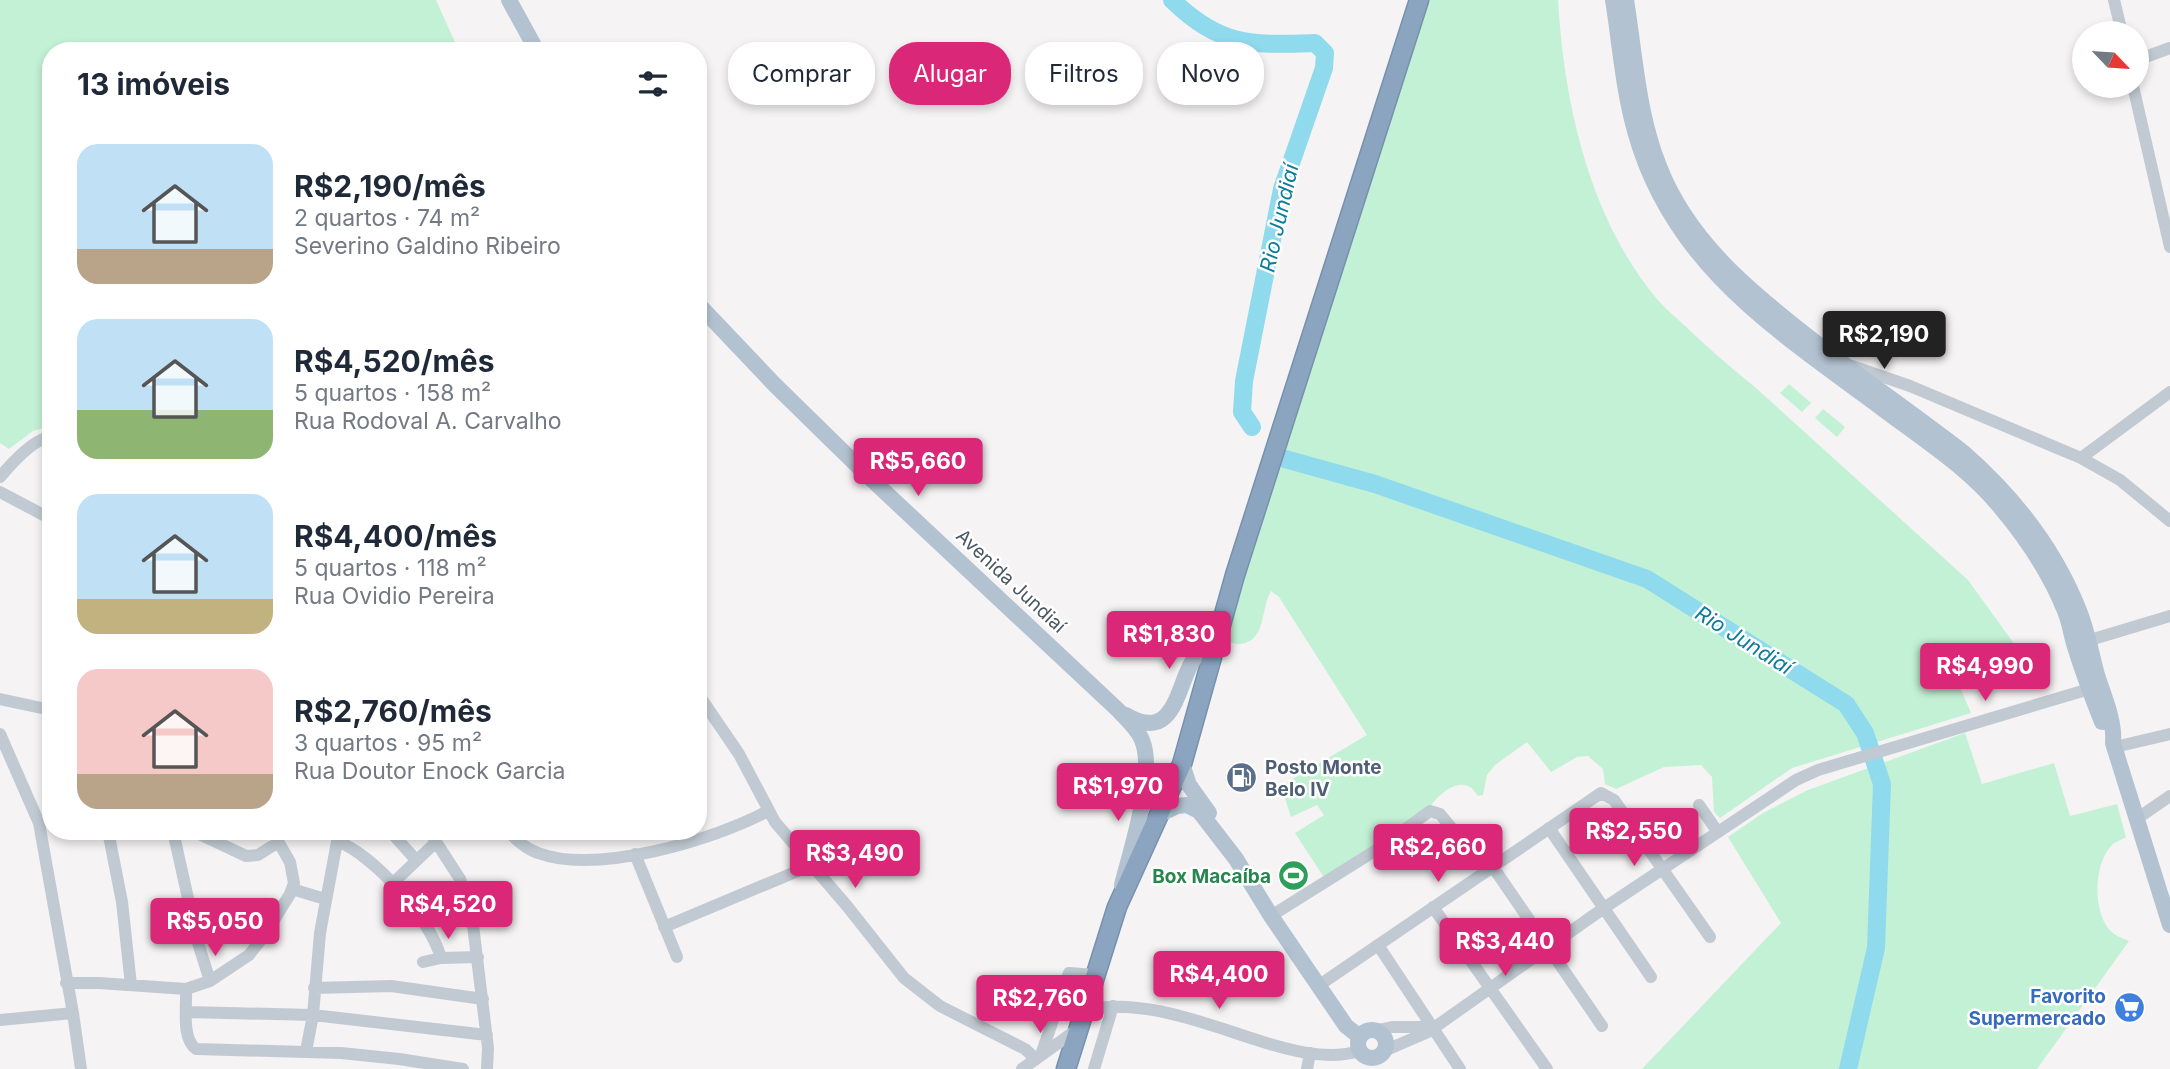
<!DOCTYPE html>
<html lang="pt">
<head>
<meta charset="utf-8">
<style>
	:root { --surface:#fff; --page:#f2f2f3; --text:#1f2937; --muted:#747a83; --accent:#db2777 }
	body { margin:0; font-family:Inter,sans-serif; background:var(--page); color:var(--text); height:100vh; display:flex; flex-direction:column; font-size:26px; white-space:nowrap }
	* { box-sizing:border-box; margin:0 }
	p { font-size:23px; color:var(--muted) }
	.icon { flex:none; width:38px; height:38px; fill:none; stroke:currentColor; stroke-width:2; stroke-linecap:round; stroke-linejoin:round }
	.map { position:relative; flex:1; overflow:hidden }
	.details { position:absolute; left:42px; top:42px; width:665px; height:798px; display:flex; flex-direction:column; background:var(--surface); border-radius:28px; box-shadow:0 4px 10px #0003 }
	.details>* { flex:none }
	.hud { position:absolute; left:728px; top:42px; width:665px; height:63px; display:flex; gap:14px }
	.needle { width:46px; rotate:115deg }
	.fabs { position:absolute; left:2072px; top:21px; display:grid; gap:14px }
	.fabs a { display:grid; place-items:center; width:77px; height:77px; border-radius:50%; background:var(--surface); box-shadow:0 4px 10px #0003; font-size:35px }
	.price { position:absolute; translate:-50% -60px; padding:0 16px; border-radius:7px; background:var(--accent); color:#fff; font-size:23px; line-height:46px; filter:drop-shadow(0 2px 4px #0008) }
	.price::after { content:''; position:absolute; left:50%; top:42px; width:21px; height:16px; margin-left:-10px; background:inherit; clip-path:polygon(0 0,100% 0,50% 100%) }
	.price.current { background:#222; color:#fff }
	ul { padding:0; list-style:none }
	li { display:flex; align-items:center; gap:21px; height:175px; padding:0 35px }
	li span { display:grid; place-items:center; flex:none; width:196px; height:140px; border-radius:21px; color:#555 }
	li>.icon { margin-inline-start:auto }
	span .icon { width:84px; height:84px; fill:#fffc; stroke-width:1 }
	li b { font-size:30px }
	h2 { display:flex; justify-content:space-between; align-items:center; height:84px; padding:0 35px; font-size:30px }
	.pill { padding:0 24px; border-radius:28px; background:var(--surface); box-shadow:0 4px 10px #0003; font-size:24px; line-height:63px }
	.pill.current { background:var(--accent); color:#fff }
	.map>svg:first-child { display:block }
</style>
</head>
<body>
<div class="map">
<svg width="2170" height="1069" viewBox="0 0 2170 1069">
	<rect width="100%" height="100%" fill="#f5f3f3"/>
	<!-- green -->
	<path fill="#c3f1d5" d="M0,0H436L459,51H51V426L33,431L9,449L0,443Z
		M1412,0H1558C1564,103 1589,218 1657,299C1664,308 1675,316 1684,325C1707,347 1731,368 1756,388L1968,580L2020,652L1954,673L1971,713L1792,768L1720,818L1714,812L1712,777L1701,765L1664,767L1616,789L1605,784L1603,769L1588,756L1577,757L1551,772L1527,742L1495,765L1487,775L1483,795L1478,796C1475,793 1474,789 1470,787C1452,777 1431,803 1424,816L1325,879L1295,833L1324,815L1317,805L1291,817L1281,786L1367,735L1279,597L1271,591C1260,609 1267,640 1241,644C1232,645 1227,640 1221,633Z
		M1789,384L1811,403L1802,412L1780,393Z
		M1823,409L1845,427L1837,437L1815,418Z
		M1965,733L1982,784L2054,763L2070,816L2117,804L2126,837C2122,840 2114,842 2111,846C2093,865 2092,918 2114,934C2118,937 2125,939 2129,941L2037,1069H1642L1781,923L1728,837L1763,813L1808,790Z"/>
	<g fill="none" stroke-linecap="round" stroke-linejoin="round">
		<!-- river -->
		<path stroke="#90daee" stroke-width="18" d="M1172,0C1221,47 1250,45 1315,43L1325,53L1324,68L1282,189L1244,381L1242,412L1252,427
			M1285,459L1375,484L1647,579L1846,704L1865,733L1882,784L1876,948L1848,1069"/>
		<defs>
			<path id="highway" d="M1066,1069L1117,907L1182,764L1235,575L1419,0"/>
		</defs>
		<!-- highway casing -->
		<use href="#highway" stroke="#7690ad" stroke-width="21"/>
		<!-- minor -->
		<path stroke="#c1cad2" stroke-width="12" d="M2114,0L2122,33
			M2137,60L2170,48
			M2133,86L2170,247
			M1852,366L1910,386L2081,458L2120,480L2170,521
			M2081,458L2170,392
			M0,477C11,464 34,438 51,437
			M0,492L51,519
			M2080,643L2170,616
			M698,694L739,754L775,822L847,906L904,978L940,1006L1025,1049L1036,1059
			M0,699L51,710
			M0,734L39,823L73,1013L81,1069
			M2115,747L2170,734
			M1699,805L1717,831
			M2138,818L2170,796
			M1549,828L1651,977
			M108,831L122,902L131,985
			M173,831L198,943L210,981
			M193,831L246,856L258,855L277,843
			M390,831L416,860
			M429,831L460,879L471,909L488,1048L487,1069
			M508,831C517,841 526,849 538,853C597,875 714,840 768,811
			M337,841C375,856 430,918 441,958
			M635,854L677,957
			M1493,867L1602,1026
			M392,884L436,842
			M292,889L325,899
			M1433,907L1547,1069
			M1271,916L1381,847L1430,811L1440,814L1487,871
			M664,927L812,865
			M1378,945L1460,1069
			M423,962L441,958L478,957
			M66,983H99L186,989L210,981L249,955L264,936L290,894L294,883L290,862L272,831
			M1318,986L1601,793L1614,800L1710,937
			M314,988L391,986L483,999
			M186,989C187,1006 181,1038 196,1049L341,1053L399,1059L463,1069
			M1085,1010C1141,998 1201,1022 1254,1039C1287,1050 1326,1061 1360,1051
			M187,1012L313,1015L487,1035
			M0,1020L73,1013
			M1374,1031L1392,1027H1433
			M306,1051L313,1015L320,933L339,831
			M1384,1051L1428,1032L1604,908L1796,780L1818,770L2096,687
			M1041,1055L1069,973L1095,975
			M1022,1069L1078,1029
			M1094,1069L1113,1006
			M1307,1069L1310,1053"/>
		<!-- major -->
		<path stroke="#b3c2d1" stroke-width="16" d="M509,0L537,51
			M1613,0C1620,43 1623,89 1635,131C1671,262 1772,327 1875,403C1918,436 1967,466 2001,508C2027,539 2050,574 2065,611C2070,623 2071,635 2075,647C2083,673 2092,697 2102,722
			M1626,0C1635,55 1638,114 1659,166C1688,242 1753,294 1815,342C1864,380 1915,415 1964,453C2013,496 2053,546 2078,608C2087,629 2091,653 2097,675C2104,697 2115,721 2113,743L2170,925
			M698,304L774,384L869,477L1118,710C1126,719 1138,729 1142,740C1156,774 1131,849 1122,885
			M1126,715C1178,746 1177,678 1196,656C1201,650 1207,649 1215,647
			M1182,764L1189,785L1209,813
			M1160,814L1177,806L1187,805L1199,811L1236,859L1271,916L1346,1026L1360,1037
			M1358 1044a14 14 0 1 1 28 0a14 14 0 1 1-28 0Z"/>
		<!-- highway -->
		<use href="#highway" stroke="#8ba5c1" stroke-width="18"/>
	</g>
	<!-- icons -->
	<defs>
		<symbol id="fuel-disc" viewBox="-11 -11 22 22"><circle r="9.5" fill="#5c6f8a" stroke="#fff"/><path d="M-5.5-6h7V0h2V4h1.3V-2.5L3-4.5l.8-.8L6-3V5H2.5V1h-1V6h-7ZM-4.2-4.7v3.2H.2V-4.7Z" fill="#fff"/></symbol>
		<symbol id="stadium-disc" viewBox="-11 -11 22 22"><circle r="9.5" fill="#2e9e5b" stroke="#fff"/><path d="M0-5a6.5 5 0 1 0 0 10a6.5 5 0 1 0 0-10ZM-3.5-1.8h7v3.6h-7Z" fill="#fff"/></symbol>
		<symbol id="supermarket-disc" viewBox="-11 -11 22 22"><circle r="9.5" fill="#3f7fe0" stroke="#fff"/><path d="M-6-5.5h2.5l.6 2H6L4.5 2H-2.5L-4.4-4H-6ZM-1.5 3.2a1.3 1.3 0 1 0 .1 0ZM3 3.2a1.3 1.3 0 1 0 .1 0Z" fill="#fff"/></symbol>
	</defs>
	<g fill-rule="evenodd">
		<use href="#fuel-disc" x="1224" y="760" width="35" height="35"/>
		<use href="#stadium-disc" x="1276" y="858" width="35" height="35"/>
		<use href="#supermarket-disc" x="2112" y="990" width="35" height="35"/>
	</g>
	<g text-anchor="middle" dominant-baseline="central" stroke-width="5" stroke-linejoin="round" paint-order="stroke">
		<!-- street labels -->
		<g font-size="19" fill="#4a5661" stroke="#fff">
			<text transform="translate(1011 581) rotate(43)">Avenida Jundiaí</text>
		</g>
		<!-- service labels -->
		<g font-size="19" font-weight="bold" fill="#4e5e75" stroke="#fff" text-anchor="start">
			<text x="1265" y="767">Posto Monte<tspan x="1265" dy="22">Belo IV</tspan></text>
		</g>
		<!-- leisure labels -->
		<g font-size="19" font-weight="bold" fill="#27864d" stroke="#fff" text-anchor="end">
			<text x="1271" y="876">Box Macaíba</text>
		</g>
		<!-- shop labels -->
		<g font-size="19" font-weight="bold" fill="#366cbe" stroke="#fff" text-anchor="end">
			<text x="2106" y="996">Favorito<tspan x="2106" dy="22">Supermercado</tspan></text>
		</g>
		<!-- water labels -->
		<g font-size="21" font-style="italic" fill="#0c7c9b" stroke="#fff">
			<text transform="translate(1279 218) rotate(-77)">Rio Jundiaí</text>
			<text transform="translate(1744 640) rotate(32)">Rio Jundiaí</text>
		</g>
	</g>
</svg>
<div class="fabs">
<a><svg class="needle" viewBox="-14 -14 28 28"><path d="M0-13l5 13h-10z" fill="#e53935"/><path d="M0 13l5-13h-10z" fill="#747a83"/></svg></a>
</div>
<b class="price current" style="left:1884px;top:371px">R$2,190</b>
<b class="price" style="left:918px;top:498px">R$5,660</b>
<b class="price" style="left:1169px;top:671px">R$1,830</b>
<b class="price" style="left:1985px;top:703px">R$4,990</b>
<b class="price" style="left:1118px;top:823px">R$1,970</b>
<b class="price" style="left:1634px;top:868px">R$2,550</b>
<b class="price" style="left:1438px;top:884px">R$2,660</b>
<b class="price" style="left:855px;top:890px">R$3,490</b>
<b class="price" style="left:448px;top:941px">R$4,520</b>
<b class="price" style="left:215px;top:958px">R$5,050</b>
<b class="price" style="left:1505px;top:978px">R$3,440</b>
<b class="price" style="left:1219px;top:1011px">R$4,400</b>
<b class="price" style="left:1040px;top:1035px">R$2,760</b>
<div class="hud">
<a class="pill">Comprar</a>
<a class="pill current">Alugar</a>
<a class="pill">Filtros</a>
<a class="pill">Novo</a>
</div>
<section class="details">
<h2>13 imóveis<svg class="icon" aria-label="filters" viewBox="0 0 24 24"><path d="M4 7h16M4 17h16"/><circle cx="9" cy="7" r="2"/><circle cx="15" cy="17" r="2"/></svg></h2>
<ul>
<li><span style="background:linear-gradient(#bfe0f5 75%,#b9a48a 0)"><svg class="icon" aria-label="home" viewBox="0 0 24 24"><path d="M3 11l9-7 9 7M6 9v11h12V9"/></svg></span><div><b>R$2,190/mês</b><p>2 quartos · 74 m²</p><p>Severino Galdino Ribeiro</p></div></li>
<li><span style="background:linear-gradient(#bfe0f5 65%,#8fb573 0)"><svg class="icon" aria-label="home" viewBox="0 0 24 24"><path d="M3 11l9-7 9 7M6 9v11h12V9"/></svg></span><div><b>R$4,520/mês</b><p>5 quartos · 158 m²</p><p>Rua Rodoval A. Carvalho</p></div></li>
<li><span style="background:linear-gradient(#bfe0f5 75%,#c2b280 0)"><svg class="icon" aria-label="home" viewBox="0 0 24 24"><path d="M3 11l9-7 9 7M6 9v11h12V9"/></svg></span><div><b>R$4,400/mês</b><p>5 quartos · 118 m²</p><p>Rua Ovidio Pereira</p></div></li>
<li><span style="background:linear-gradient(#f6c9c9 75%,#b9a48a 0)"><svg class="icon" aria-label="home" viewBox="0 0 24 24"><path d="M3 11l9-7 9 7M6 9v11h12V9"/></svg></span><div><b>R$2,760/mês</b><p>3 quartos · 95 m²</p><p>Rua Doutor Enock Garcia</p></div></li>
</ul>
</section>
</div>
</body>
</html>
